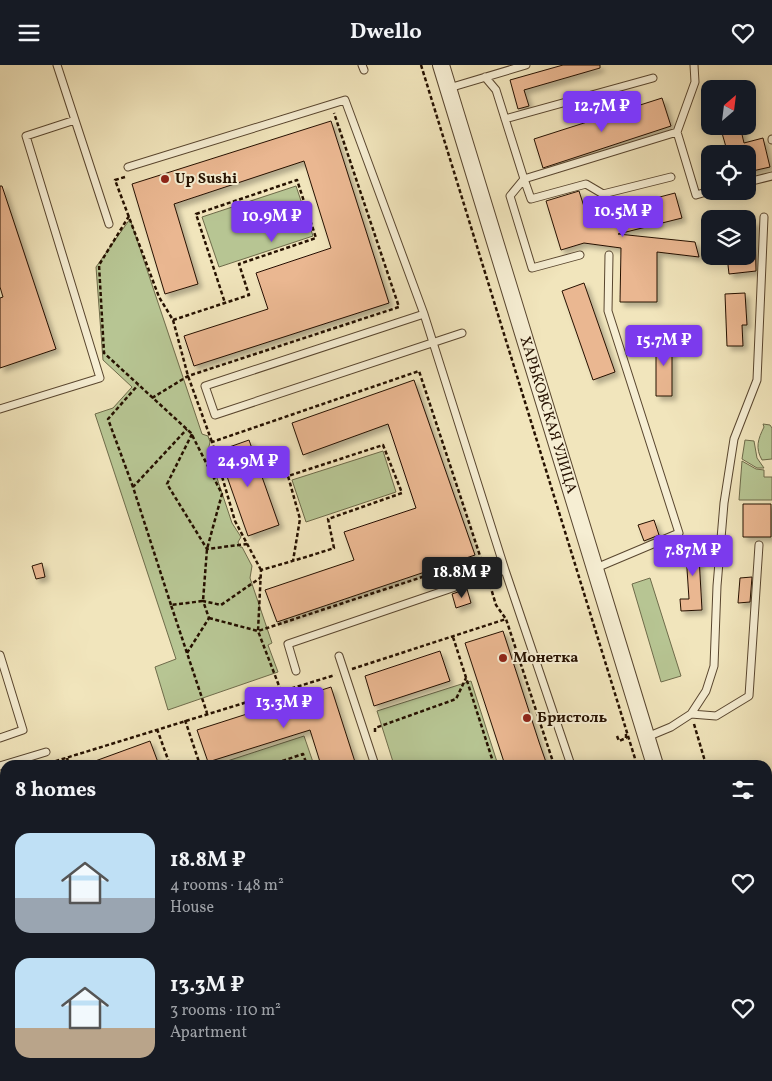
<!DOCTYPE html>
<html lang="en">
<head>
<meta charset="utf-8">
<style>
	:root { --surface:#171b24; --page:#242831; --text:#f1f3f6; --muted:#9ea1a6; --accent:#7c3aed }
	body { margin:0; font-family:Vollkorn,serif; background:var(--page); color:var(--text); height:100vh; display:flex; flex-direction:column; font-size:19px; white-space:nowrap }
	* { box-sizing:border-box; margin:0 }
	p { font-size:16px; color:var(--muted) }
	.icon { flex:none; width:28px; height:28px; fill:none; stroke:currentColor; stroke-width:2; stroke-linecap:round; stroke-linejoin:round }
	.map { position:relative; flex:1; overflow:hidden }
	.drawer { position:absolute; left:0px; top:695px; width:772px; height:321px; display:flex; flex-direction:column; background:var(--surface); border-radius:15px 15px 0 0; box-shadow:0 2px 12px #0003 }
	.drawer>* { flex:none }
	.needle { width:32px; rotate:28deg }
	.controls { position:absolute; left:701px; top:15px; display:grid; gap:10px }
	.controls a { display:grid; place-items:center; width:55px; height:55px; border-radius:10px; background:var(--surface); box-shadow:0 2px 12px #0003; font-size:25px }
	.price { position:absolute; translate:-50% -42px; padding:0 11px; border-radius:5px; background:var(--accent); color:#fff; font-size:16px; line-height:32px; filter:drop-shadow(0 1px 2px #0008) }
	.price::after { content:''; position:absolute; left:50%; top:30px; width:15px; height:11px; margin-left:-8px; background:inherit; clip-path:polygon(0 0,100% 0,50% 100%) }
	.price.on { background:#222; color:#fff }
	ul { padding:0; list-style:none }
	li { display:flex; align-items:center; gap:15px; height:125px; padding:0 15px }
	li span { display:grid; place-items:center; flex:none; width:140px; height:100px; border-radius:15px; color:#555 }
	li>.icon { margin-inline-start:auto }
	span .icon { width:60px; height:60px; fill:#fffc; stroke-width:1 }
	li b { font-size:21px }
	h2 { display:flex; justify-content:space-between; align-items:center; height:60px; padding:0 15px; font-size:21px }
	header { display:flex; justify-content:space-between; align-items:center; height:65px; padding:0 15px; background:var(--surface); font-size:22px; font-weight:700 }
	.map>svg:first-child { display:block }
</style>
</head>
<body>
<header><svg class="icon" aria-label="menu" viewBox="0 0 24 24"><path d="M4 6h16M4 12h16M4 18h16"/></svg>Dwello<svg class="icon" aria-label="heart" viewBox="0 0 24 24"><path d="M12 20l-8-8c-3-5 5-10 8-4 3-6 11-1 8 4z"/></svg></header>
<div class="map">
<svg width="772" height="1016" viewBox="0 0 772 1016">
	<defs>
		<filter id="shadow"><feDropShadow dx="4" dy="4" stdDeviation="2.5" flood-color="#0004"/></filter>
	</defs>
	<rect width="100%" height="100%" fill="#f1e5bc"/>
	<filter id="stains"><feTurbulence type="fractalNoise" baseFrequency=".004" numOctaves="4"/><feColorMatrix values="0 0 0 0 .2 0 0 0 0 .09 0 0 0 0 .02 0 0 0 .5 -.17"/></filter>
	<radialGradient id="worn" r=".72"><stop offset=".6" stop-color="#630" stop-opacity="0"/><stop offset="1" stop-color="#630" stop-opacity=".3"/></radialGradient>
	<!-- green -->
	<path fill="#b7c593" stroke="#6e6b4a" d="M296,121L313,171L219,202L202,152Z
		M130,154L202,369L208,371L210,377L208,386L232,458L241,472L238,477L240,482H242L252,501L250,513L272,578L268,580L278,607L168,645L155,602L176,594L95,349L113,343L132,322L103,295L96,202Z
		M763,359L770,360L772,363V394L762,395C755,383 758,374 764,362Z
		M745,375L754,376L757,393L764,403H757L742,394Z
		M383,386L396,427L306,457L292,415Z
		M742,396L756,404L764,405V412H772V435H739Z
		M650,513L681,611L661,617L632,519Z
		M471,616L498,700H394L377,646Z
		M304,671L314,700H215Z"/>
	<!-- building -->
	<path fill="#eab791" stroke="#261100" filter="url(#shadow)" d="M563,0H600V3L524,25L529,41L518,44L510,15Z
		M662,33L671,61L543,103L534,74Z
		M331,56L389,238L194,301L184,271L268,244L256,208L331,183L304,96L174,139L198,219L165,229L132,119Z
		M720,61H740L744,78L763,73L770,102L748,107V89H728Z
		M0,121H2L56,284L0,303V233L3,232L0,222Z
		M579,126L587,151L675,128L682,153L618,169L695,177L699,192L657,187V237H620L621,183L584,178L561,185L546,136Z
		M755,156L756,206L729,209L727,191H748V157Z
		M584,218L615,307L593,315L562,226Z
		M745,228L747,260H742L743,281H727L725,229Z
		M656,272H672V331H656Z
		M414,315L475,490L277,557L265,525L354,495L344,467L416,443L388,359L303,390L292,358Z
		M249,375L279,460L248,471L218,386Z
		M743,439H771V472H743Z
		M654,455L659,470L644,476L638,460Z
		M685,474H698L702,545L681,546L680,534H689Z
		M42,498L45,512L36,514L32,501Z
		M752,512L750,537L738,538L740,513Z
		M467,524L471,538L456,543L452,529Z
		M503,566L539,677L547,700H505L465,578Z
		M440,586L450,616L374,641L365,611Z
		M331,622L356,700H321L310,665L208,697L197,665Z
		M150,676L159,700H87V699Z"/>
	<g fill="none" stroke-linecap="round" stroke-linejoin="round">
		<defs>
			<path id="service" d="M57,0L109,159
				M362,0L364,5
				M485,12L496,25L524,114L677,67L696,130L710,126
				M449,23L526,0
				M505,54L653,13
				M677,67L695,17L694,0
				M772,74V75
				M128,102L345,35L424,249L505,505
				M748,117L772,111
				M580,190L532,203L510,131L524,114L531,134L586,119L603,129L671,112
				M424,249L205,321L215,350L462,268
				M0,344L100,313L26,71L75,55
				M596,503L679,468L608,246L609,190
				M0,590L23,665L0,673
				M339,591L375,700
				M296,606L288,579L505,505L571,700
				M691,649L716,651L749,631L759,480
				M647,672L671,662L691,649L706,626L714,601L717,521L724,438L734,374L757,315L764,152
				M0,701L46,687
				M0,991L5,989
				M441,1011L443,1016
				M649,1011L651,1016
				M237,1016L252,1011"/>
			<g id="tertiary">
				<path id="s1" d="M441,0L655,700"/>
				<path d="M748,1011L749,1016"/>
			</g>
		</defs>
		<!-- service casing -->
		<use href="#service" stroke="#59462f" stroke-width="9"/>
		<!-- tertiary casing -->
		<use href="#tertiary" stroke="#59462f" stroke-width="18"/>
		<!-- path -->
		<path stroke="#261100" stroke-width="2.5" stroke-dasharray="4 2.5" stroke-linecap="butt" d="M421,0L637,700
			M125,112L115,115L159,232L173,255L188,311L212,377
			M129,151L99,200L104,288L191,368L222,429L207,484L203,536L171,540L207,648
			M173,255L249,230L239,199L316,173L297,115L196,149L225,238
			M152,333L188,311L399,242L334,48
			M192,369L167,419L207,484L247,479
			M133,422L108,354L138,320
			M261,505L235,456L212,377L419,306L484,503
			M490,520L496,540L506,554
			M171,540L133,422L187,364
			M209,553L258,566L480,493
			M453,572L494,700
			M187,588L209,553L203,536L221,540L260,513
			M352,604L506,554L554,700
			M281,626L258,566L261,505C286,498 310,491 334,483L328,454L402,428L383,380L288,411L300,454L293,496
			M185,655L200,700
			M694,659L704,693L708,700
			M157,664L170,700
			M375,667V663L456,634L466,613
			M617,671L619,676L626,673V668
			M67,693L69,700
			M43,700L335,610
			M270,700L303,689L307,700
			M0,714L5,712
			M768,733L772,734
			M0,965L5,979
			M15,1011L16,1016"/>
		<!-- service -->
		<use href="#service" stroke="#f6eed3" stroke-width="7"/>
		<!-- tertiary -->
		<use href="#tertiary" stroke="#f6eed3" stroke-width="16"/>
		<defs>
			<path id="rail" d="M768,906L772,910"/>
		</defs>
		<!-- rail casing -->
		<use href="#rail" stroke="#261100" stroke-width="5.5"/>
		<!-- rail -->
		<use href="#rail" stroke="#f6eed3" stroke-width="4" stroke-dasharray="11" stroke-linecap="butt"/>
	</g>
	<!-- markers -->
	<g fill="#8f2418" stroke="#f6eed3" stroke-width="2">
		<circle cx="165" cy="114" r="5"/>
		<circle cx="503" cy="593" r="5"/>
		<circle cx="527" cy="653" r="5"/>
	</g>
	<g text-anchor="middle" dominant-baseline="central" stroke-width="4" stroke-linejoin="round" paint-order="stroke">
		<!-- poi labels -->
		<g font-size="15" font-weight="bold" fill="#261100" stroke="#f6eed3" text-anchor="start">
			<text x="175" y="114">Up Sushi</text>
			<text x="513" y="593">Монетка</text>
			<text x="537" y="653">Бристоль</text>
		</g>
		<!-- street labels -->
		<g font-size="15" fill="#261100" stroke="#f6eed3">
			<text stroke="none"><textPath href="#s1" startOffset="366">ХАРЬКОВСКАЯ УЛИЦА</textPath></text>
		</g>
	</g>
	<rect width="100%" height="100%" filter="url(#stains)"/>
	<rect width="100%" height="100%" fill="url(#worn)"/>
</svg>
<div class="controls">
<a><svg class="needle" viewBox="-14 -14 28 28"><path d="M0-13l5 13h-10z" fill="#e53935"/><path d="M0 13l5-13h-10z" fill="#9ea1a6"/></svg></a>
<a><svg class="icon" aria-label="locate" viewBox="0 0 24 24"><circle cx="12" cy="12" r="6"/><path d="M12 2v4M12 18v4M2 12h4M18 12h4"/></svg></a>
<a><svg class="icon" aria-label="layers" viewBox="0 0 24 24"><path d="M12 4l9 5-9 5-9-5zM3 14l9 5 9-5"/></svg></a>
</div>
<b class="price" style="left:602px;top:68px">12.7M ₽</b>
<b class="price" style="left:623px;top:173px">10.5M ₽</b>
<b class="price" style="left:272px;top:178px">10.9M ₽</b>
<b class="price" style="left:664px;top:302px">15.7M ₽</b>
<b class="price" style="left:248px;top:423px">24.9M ₽</b>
<b class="price" style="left:693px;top:512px">7.87M ₽</b>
<b class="price on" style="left:462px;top:534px">18.8M ₽</b>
<b class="price" style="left:284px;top:664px">13.3M ₽</b>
<section class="drawer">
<h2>8 homes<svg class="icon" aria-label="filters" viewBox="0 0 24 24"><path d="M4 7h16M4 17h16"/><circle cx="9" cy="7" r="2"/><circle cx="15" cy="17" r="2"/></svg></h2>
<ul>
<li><span style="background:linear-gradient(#bfe0f5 65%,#9aa5b1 0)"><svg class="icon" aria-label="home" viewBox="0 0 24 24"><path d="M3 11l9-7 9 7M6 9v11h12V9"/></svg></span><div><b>18.8M ₽</b><p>4 rooms · 148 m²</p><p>House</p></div><svg class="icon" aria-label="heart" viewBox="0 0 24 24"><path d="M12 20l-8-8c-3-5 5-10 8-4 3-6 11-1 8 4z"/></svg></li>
<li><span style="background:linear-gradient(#bfe0f5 70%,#b9a48a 0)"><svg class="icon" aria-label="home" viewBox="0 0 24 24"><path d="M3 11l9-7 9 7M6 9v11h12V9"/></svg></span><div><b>13.3M ₽</b><p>3 rooms · 110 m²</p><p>Apartment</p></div><svg class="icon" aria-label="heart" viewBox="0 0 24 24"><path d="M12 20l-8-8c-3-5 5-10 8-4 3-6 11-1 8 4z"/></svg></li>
</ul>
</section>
</div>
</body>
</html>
